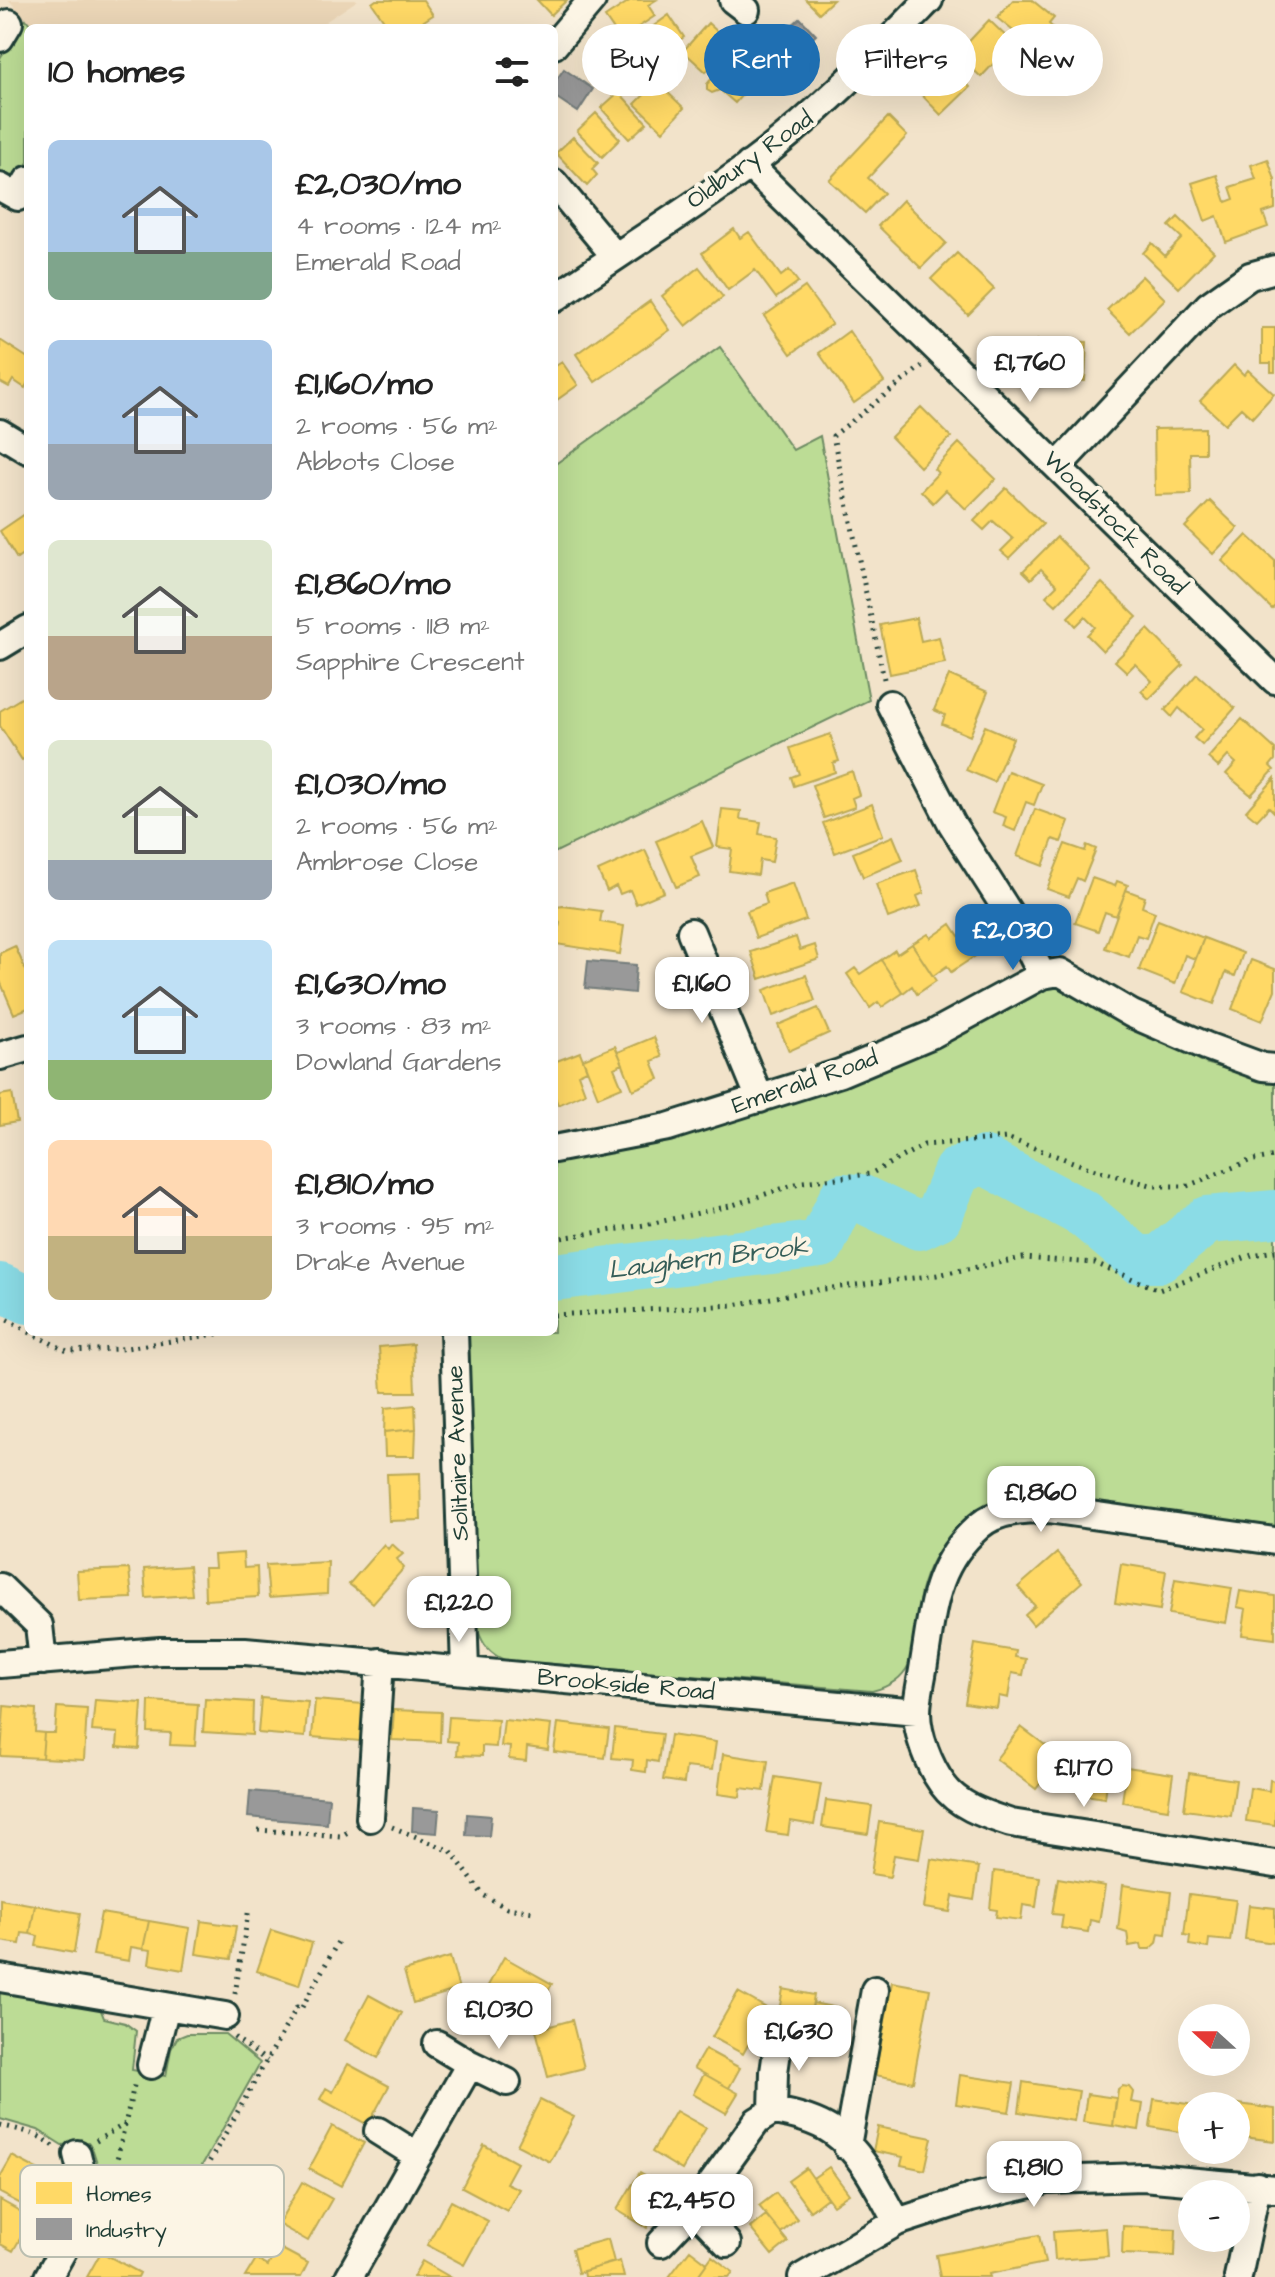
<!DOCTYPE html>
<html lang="en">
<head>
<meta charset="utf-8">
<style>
	:root { --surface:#fff; --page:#f2f2f2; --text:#222; --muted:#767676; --accent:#1f6fb2 }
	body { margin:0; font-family:"Architects Daughter",sans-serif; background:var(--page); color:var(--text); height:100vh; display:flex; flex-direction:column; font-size:30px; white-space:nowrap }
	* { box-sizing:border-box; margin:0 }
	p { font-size:26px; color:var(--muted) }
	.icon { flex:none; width:44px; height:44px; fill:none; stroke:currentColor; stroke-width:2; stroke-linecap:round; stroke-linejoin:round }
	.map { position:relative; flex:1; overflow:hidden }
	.side { position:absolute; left:24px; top:24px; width:534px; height:1312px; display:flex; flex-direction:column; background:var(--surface); border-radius:12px; box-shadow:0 8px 32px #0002 }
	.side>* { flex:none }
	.top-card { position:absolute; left:582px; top:24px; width:572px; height:72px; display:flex; gap:16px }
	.needle { width:52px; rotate:291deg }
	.buttons { position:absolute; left:1178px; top:2004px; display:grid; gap:16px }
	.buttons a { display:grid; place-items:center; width:72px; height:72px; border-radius:50%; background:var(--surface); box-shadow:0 8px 32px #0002; font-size:40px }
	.price { position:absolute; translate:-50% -68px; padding:0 18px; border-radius:16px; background:#fff; color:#222; font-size:26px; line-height:52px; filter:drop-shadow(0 2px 4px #0008) }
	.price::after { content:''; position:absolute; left:50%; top:48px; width:24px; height:18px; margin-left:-12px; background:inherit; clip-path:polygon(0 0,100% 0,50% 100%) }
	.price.current { background:var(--accent); color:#fff }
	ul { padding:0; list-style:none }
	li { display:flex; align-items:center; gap:24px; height:200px; padding:0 24px }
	li span { display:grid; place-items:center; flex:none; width:224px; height:160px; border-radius:12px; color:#555 }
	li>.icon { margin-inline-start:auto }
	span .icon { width:96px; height:96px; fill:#fffc; stroke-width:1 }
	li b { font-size:34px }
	h2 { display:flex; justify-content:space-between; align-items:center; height:96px; padding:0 24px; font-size:34px }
	.pill { padding:0 28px; border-radius:36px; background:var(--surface); box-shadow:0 8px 32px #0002; font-size:28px; line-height:72px }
	.pill.current { background:var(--accent); color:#fff }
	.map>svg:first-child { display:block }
</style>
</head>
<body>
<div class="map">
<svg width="1275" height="2277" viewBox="0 0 1275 2277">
	<rect width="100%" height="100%" fill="#f2e3ca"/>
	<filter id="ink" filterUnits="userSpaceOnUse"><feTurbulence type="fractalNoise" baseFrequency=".0125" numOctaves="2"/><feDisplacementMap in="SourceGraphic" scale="16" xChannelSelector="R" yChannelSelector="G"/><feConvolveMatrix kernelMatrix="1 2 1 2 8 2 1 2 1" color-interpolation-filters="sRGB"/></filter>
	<g filter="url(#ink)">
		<!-- built -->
		<path fill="#ebd6b7" d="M9,0H358L316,28H33Z"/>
		<!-- green -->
		<path fill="#bcdc95" stroke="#6e8c64" stroke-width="2" d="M26,19L33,28H28V162L19,178L8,182L0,177V58Z
			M720,347L793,450L820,436L869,700L554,853V465Z
			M1053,981L1205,1063L1275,1082V1530L1026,1495C978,1506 938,1535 923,1584C909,1626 930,1677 872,1691L504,1660C489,1653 483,1645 478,1630L462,1332H554V1162L695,1132Z
			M0,1991L100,2008L104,2018L125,2023L136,2031L132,2070L166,2076L171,2049L177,2038L187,2034H225L260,2063L171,2220L164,2218L162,2187C137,2187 113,2191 98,2165C94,2157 95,2150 88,2142L62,2145L38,2130L0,2119Z"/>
		<!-- homes -->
		<path fill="#ffd966" stroke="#bcaa57" stroke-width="2" d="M376,0H423L433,15L413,28H389L372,3Z
			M537,0H567L551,15Z
			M631,0H656L648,5L655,16L620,39L605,17Z
			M806,0H833L819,13Z
			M1013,0H1032L1054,18L1049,24L1059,33L1049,45L1040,37L1032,46L997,18Z
			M669,15L684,37L653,60L637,38Z
			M989,20L1013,43L981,77L957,54Z
			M708,23L731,44L706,72L683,51Z
			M741,44L767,66L735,103L720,90L712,93L707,90V84Z
			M946,62L970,87L941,115L918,91Z
			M657,82L684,108L663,131L635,104Z
			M619,92L647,123L629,139L601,108Z
			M596,113L620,139L602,157L577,131Z
			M888,117L907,136L868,178L884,193L865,213L829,180Z
			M573,137L598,163L592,169L597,175L587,186L556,153Z
			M1268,159L1275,180V209L1263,213L1268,227L1226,242L1217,216L1205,221L1192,183L1217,175L1226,202L1234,199L1230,187L1256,179L1251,165Z
			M903,200L946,243L921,268L878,226Z
			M1178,217L1214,252L1179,288L1143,253L1152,243L1165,256L1182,238L1169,226Z
			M734,229L740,238L749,232L781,276L789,270L798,282L776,298L755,270L728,290L702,253Z
			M957,253L994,289L968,315L931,279Z
			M699,267L723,297L686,326L662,296Z
			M1142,276L1165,299L1130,333L1107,310Z
			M805,287L832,324L791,354L764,316Z
			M650,301L670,330L595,382L576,354Z
			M1262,328H1275V372H1271V363H1262Z
			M849,331L884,382L854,403L819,353Z
			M0,340L28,358V382L25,388L13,380L9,387L0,382Z
			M1038,340L1087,342L1085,381L1037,379Z
			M562,362L578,385L554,402V367Z
			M1234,365L1244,375L1248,370L1274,394L1252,418L1241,408L1225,424L1200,401Z
			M921,407L951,437L920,467L891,437Z
			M1205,428V453H1190L1191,494L1155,495L1154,429Z
			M959,443L996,479L966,509L946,490L933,503L921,491L938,473L934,469Z
			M1006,488L1043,524L1009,558L1001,551L1013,539L993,521L984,530L974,521Z
			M1210,501L1238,528L1213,554L1185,527Z
			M28,512V551L17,559L0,531Z
			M1247,535L1275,561V606L1272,609L1222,561Z
			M1057,537L1090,570L1056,605L1046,596L1057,585L1041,569L1031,579L1023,571Z
			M1102,583L1137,617L1103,651L1087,635L1095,627L1085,617L1076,626L1068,617Z
			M916,618L921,641L939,637L945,663L890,674L880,625Z
			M1148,629L1183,665L1149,699L1141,691L1152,681L1135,664L1127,672L1115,661Z
			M1197,674L1235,708L1202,745L1194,738L1202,729L1179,708L1172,717L1165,710Z
			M949,675L988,692L970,736L942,724L945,715L934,710Z
			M28,694V756L22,760L0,726V711Z
			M1242,719L1275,749V760L1270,766L1274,770L1251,795L1226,774L1236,763L1228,756L1218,767L1208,758Z
			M985,726L1013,738L994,782L966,770Z
			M830,734L839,761L833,763L835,772L794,786L791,777L799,774L790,748Z
			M852,771L859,795L852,798L855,807L824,818L812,785Z
			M1008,771L1042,784L1034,805L1026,802L1015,831L1003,826L1006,817L992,812Z
			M1275,778V813L1269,807L1257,820L1246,811Z
			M872,804L883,835L835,853L823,823Z
			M722,809L741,811L740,819L761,822L759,834L776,837L772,862L760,860L758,875L729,871L732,849L717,847Z
			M1035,809L1069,821L1061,842L1053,839L1043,866L1017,856Z
			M702,821L713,847L691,856L700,877L676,887L656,841Z
			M893,836L903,860L863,877L853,853Z
			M1065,844L1085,851L1087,845L1096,849L1083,881L1077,878L1069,897L1047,889Z
			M645,850L664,892L636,904L630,890L620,894L616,886L607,891L598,871Z
			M916,870L924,893L917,896L921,906L888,918L876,884Z
			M1092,878L1115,886L1117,881L1128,885L1116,916L1105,912L1098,931L1075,923Z
			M793,883L806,920L756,938L747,911L767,904L764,893Z
			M1126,890L1145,897L1142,907L1155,912L1146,938L1137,935L1129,957L1105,948Z
			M563,906L602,911L600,922L624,926L620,954L556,944L560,923L555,916L557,907Z
			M1158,920L1204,938L1195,959L1185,955L1175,984L1139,970Z
			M951,924L959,936L968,929L983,951L951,972L947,966L933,976L912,944L928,934L931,938Z
			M796,937L800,950L815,945L819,959L760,979L751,952Z
			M1204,938L1243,953L1235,976L1226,972L1214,1004L1183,992Z
			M912,944L936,981L917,994L912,986L903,993L881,960L895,950L897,954Z
			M15,946L28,975V1008L14,1014L0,981V953Z
			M881,960L903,993L882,1007L878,1002L870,1008L847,974L855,968L860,974Z
			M1251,960L1275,969V990L1262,1021L1232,1009Z
			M806,975L815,1001L773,1016L764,990Z
			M818,1008L829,1033L789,1051L778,1025Z
			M654,1037L662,1057L652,1061L659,1079L633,1090L618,1052Z
			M615,1046L623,1064L614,1068L622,1087L598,1097L583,1059Z
			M580,1052L587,1070L578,1074L585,1093L558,1105L554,1094V1062Z
			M12,1093L17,1122L0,1125V1095Z
			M413,1344L415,1392H382L379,1347Z
			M415,1405L416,1429L384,1432L385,1408Z
			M416,1429L415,1456H385L384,1432Z
			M420,1473L421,1520L389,1521L387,1474Z
			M384,1544L388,1549L392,1544L403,1554L397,1559L404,1568L373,1603L349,1584Z
			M243,1553L244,1568L257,1567L258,1597L205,1600L204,1568H215L214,1555Z
			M1057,1553L1082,1582L1033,1625L1025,1615L1035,1606L1018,1587Z
			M328,1562L327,1594L269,1598L266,1565Z
			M1121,1564L1166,1571L1160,1610L1115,1603Z
			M189,1566L192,1595L146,1598L144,1569Z
			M129,1569L132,1598L79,1600L77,1571Z
			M1175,1579L1232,1588L1226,1623L1169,1614Z
			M1240,1591L1275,1596V1639L1242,1635L1246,1609L1237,1607Z
			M975,1644L1016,1651L1015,1657L1026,1659L1023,1675L1012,1673L1008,1698L999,1696L997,1708L965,1703Z
			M261,1698L308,1702L305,1737L258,1733Z
			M205,1699L253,1702L252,1735L203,1732Z
			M95,1700L142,1703L139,1749L117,1747L118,1733L92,1731Z
			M315,1700L363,1704L360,1741L312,1737Z
			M149,1701L198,1704L195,1746L170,1745L171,1733L148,1732Z
			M4,1706L36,1709L35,1732L44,1733L42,1758L1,1756Z
			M57,1707L87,1709L84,1760L42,1758L44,1733H55Z
			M394,1710L441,1712L440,1742L392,1740Z
			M449,1717L498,1720L496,1747L482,1746V1756L457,1755L458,1742L447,1741Z
			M504,1720L551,1725L548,1750L527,1747L526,1761L509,1759L510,1747L501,1746Z
			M558,1723L609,1729L605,1758L554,1752Z
			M1021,1727L1061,1757L1036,1789L996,1759Z
			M615,1728L662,1734L658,1762L647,1760L646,1772L632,1770L633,1760L612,1758Z
			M670,1735L716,1742L712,1770L686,1767L684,1783L663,1780Z
			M723,1754L768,1761L764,1791L741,1788L740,1797L718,1794Z
			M1082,1764L1109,1768L1105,1798L1078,1794Z
			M1127,1767L1173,1774L1168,1809L1122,1802Z
			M1189,1773L1236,1780L1231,1816L1184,1810Z
			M775,1777L821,1784L814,1825L790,1821L788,1835L766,1832Z
			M1270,1780L1275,1781V1825L1246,1821L1250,1788L1269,1791Z
			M826,1800L872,1806L868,1834L822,1827Z
			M879,1822L924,1829L919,1859L894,1855L890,1877L871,1874Z
			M931,1859L979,1867L974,1900L953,1896L950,1912L924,1908Z
			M994,1871L1040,1877L1036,1907L1023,1905L1021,1920L996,1917L997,1910L990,1909Z
			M1058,1878L1105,1886L1099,1922L1090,1920L1088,1932L1061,1928L1063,1915L1052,1914Z
			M1123,1885L1171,1892L1166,1934L1159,1933L1157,1943L1150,1949H1142L1141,1944L1129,1946L1127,1932L1118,1929Z
			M1189,1894L1236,1900L1230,1941L1209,1939L1208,1948L1189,1945L1190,1936L1184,1935Z
			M0,1899L35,1905L30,1934L22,1933L20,1944L0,1941Z
			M35,1905L80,1913L74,1953L36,1946L38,1936L30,1934Z
			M1249,1905L1275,1908V1943L1245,1939Z
			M101,1913L149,1921L143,1949L131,1947L129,1961L93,1955Z
			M149,1921L190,1928L183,1970L149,1964L151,1950L143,1949Z
			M201,1921L236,1926L231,1959L196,1954Z
			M271,1930L312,1943L299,1985L257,1971Z
			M450,1957L459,1989L413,2003L404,1971Z
			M504,1957L552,1984L534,2016L486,1989Z
			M892,1982L930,1989L913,2082L875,2075Z
			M783,1989L814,1995L809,2027L777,2022Z
			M738,1992L768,2009L743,2054L712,2037Z
			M369,1995L402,2013L378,2058L345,2040Z
			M813,2003L843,2009L837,2042L807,2037Z
			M572,2020L584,2068L548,2077L536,2030Z
			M705,2049L740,2068L729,2088L694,2068Z
			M348,2064L389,2086L368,2125L320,2099L326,2088L333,2092Z
			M704,2074L738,2093L726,2113L693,2094Z
			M960,2075L1014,2083L1009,2112L956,2104Z
			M1023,2082L1079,2091L1074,2121L1019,2112Z
			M1122,2086L1129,2087L1133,2092L1131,2102L1143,2104L1139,2130L1113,2126L1118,2089Z
			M1087,2094L1116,2098L1113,2126L1083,2122Z
			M1154,2099L1201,2106H1192V2134L1150,2127Z
			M540,2100L574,2117L550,2162L517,2145Z
			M1218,2101L1275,2109V2141L1236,2136V2106H1217Z
			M676,2111L706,2128L682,2170L652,2152Z
			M332,2126L364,2143L341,2186L309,2169Z
			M878,2127L932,2138L925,2170L901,2165L903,2157L873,2151Z
			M484,2145L517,2163L506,2183L519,2189L507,2211L462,2187Z
			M12,2156L48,2175L30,2209L0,2193V2177Z
			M829,2167L849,2194L833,2205L813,2178Z
			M806,2168L827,2198L810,2211L788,2181Z
			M640,2172L670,2190L647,2228L617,2210Z
			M302,2182L332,2199L308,2241L278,2224Z
			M776,2193L797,2219L781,2233L759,2206Z
			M0,2200L32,2218L13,2251L0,2244Z
			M451,2201L488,2221L464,2265L427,2245Z
			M766,2215L788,2242L772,2255L750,2228Z
			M1123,2226L1176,2229L1175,2256L1122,2254Z
			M1106,2228L1108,2256L1055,2260L1053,2232Z
			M1039,2235L1045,2263L989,2274L990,2277H940L936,2255Z
			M608,2239L614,2262L578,2273L572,2249Z
			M278,2247L308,2263L301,2277H245L256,2259L268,2266Z
			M690,2250L707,2263L697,2277H669Z
			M101,2252L140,2273L138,2277H87Z
			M712,2256L733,2272L729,2277H697Z
			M422,2261L450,2277H413Z
			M620,2261L624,2277H584L583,2271Z"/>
		<!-- industry -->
		<path fill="#999" stroke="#747d7b" stroke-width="2" d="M800,18L816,35L782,67L766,49Z
			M564,69L593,89L578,112L554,96V83Z
			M588,961L636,965L634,993L585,988Z
			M250,1791L329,1798L327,1824L248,1817Z
			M413,1808L439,1810L437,1833L412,1831Z
			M467,1814L491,1816L489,1836L466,1835Z"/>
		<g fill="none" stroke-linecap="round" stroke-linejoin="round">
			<!-- river -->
			<path stroke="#8bdce6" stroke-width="48" d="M554,1277L821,1244L843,1197L860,1198L919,1226L938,1217L957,1171L983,1160L1084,1214L1137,1259H1159L1207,1220L1275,1214
				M0,1287L28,1300"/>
			<defs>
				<path id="minor" d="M733,0L746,10
					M0,38L9,23
					M554,45L592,0
					M749,165L1275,680
					M554,183L614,255
					M0,187L18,197L28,180
					M554,299C618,253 687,212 750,165C816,116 872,58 929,0
					M0,433L28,450
					M1058,466L1209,305L1250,276L1275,269
					M0,646L28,629
					M890,704L952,824L1019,929L1042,975L1060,972L1132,1014L1206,1046L1263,1067L1275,1068
					M691,932L760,1099
					M0,1056L28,1048
					M554,1149L668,1127L840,1073L933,1034L1042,975
					M454,1332L465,1670
					M1275,1541L1048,1509C1025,1509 997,1510 979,1526C934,1566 933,1608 924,1663C922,1679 917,1696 917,1712C917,1735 929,1766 943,1785C959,1807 987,1815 1011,1823L1275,1864
					M0,1587L39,1625L43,1661
					M0,1664L160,1651H245L917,1712
					M370,1818L380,1662
					M0,1978L225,2016
					M470,2064L507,2082
					M151,2065L166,2006
					M773,2111L774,2072L780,2031
					M378,2131L418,2156
					M847,2146L875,1990
					M89,2204L152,2209
					M694,2208L727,2243
					M661,2243L694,2208L757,2121L773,2111C792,2114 815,2120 832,2131C861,2151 880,2191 897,2222
					M48,2277L89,2204L77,2154
					M349,2277L470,2064L437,2044
					M802,2277L897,2222L971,2198L1048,2180L1143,2177L1275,2189
					M1238,2277L1257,2186"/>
			</defs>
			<!-- minor casing -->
			<use href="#minor" stroke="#1f3d34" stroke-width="32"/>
			<!-- path -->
			<path stroke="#1f3d34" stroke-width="5" stroke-dasharray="2 6" stroke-linecap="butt" d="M884,679L833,436L922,366
				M554,1239L645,1225L730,1206L802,1182L870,1174L924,1145L1007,1138L1092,1169L1154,1186H1187L1249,1161L1275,1156
				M554,1315L734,1305L808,1291L937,1275L1023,1258L1095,1263L1159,1290L1252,1255L1275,1251
				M0,1316L28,1331
				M29,1332L67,1351L120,1349L229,1332
				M392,1827L451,1851L483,1895L507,1908L535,1912
				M258,1830L341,1836L351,1830
				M235,1994L249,1908
				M234,2037L267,2061
				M0,2125C20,2130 38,2133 54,2146
				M96,2141L125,2124
				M112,2181L135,2081
				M178,2217L297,2007L301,2009L340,1938"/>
			<!-- minor -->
			<use href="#minor" stroke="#fcf5e5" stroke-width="26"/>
		</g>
	</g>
	<g text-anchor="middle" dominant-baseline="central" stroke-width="8" stroke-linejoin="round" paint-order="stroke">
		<!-- street labels -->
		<g font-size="24" fill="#1f3d34" stroke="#fcf5e5">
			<text transform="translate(750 160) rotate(-36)">Oldbury Road</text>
			<text transform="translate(1115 523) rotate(45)">Woodstock Road</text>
			<text transform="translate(805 1082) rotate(-19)">Emerald Road</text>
			<text transform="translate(458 1453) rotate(-92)">Solitaire Avenue</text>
			<text transform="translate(626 1685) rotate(5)">Brookside Road</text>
		</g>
		<!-- water labels -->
		<g font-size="26" font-style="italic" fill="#355d58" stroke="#fcf5e5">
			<text transform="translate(708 1258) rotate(-7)">Laughern Brook</text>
		</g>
	</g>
	<!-- legend -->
	<rect x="20" y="2165" width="264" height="92" rx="12" fill="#fcf5e5" stroke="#babeb0" stroke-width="2"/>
	<rect x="36" y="2182" width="36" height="22" fill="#ffd966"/>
	<rect x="36" y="2218" width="36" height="22" fill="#999"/>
	<g font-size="22" fill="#1f3d34">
		<text x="86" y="2201">Homes</text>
		<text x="86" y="2237">Industry</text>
	</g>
</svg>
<div class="buttons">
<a><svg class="needle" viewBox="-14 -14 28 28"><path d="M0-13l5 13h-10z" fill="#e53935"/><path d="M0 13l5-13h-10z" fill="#767676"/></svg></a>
<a>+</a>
<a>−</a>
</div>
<b class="price" style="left:1030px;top:404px">£1,760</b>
<b class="price current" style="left:1013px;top:972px">£2,030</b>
<b class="price" style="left:702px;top:1025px">£1,160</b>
<b class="price" style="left:1041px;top:1534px">£1,860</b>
<b class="price" style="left:459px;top:1644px">£1,220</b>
<b class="price" style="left:1084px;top:1809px">£1,170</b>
<b class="price" style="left:499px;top:2051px">£1,030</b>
<b class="price" style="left:799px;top:2073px">£1,630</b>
<b class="price" style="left:1034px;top:2209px">£1,810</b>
<b class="price" style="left:692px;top:2242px">£2,450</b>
<div class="top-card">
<a class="pill">Buy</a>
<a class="pill current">Rent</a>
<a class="pill">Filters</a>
<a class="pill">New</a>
</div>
<section class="side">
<h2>10 homes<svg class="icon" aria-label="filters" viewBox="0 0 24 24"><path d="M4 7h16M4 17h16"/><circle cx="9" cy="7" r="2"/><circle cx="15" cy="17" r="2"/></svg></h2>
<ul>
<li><span style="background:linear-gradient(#a9c7e8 70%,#7fa58c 0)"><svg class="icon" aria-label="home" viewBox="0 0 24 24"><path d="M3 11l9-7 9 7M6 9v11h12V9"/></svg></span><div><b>£2,030/mo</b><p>4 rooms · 124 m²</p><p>Emerald Road</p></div></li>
<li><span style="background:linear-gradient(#a9c7e8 65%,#9aa5b1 0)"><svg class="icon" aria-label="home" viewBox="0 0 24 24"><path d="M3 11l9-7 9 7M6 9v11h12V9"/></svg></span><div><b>£1,160/mo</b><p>2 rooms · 56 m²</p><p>Abbots Close</p></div></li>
<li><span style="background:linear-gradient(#dfe7d0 60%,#b9a48a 0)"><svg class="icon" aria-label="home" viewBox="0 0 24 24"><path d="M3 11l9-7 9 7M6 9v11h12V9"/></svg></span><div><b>£1,860/mo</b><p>5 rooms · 118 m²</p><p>Sapphire Crescent</p></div></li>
<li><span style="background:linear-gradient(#dfe7d0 75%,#9aa5b1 0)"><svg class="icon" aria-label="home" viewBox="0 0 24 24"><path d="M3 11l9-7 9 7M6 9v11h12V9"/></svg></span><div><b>£1,030/mo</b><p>2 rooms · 56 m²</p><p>Ambrose Close</p></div></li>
<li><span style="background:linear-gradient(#bfe0f5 75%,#8fb573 0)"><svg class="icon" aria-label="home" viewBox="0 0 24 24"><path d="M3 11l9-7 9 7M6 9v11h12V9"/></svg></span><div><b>£1,630/mo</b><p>3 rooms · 83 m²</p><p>Dowland Gardens</p></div></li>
<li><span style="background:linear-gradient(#ffd9b3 60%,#c2b280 0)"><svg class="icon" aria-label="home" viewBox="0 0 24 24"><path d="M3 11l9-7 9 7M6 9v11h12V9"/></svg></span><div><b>£1,810/mo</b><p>3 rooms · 95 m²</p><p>Drake Avenue</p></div></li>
</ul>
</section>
</div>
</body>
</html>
